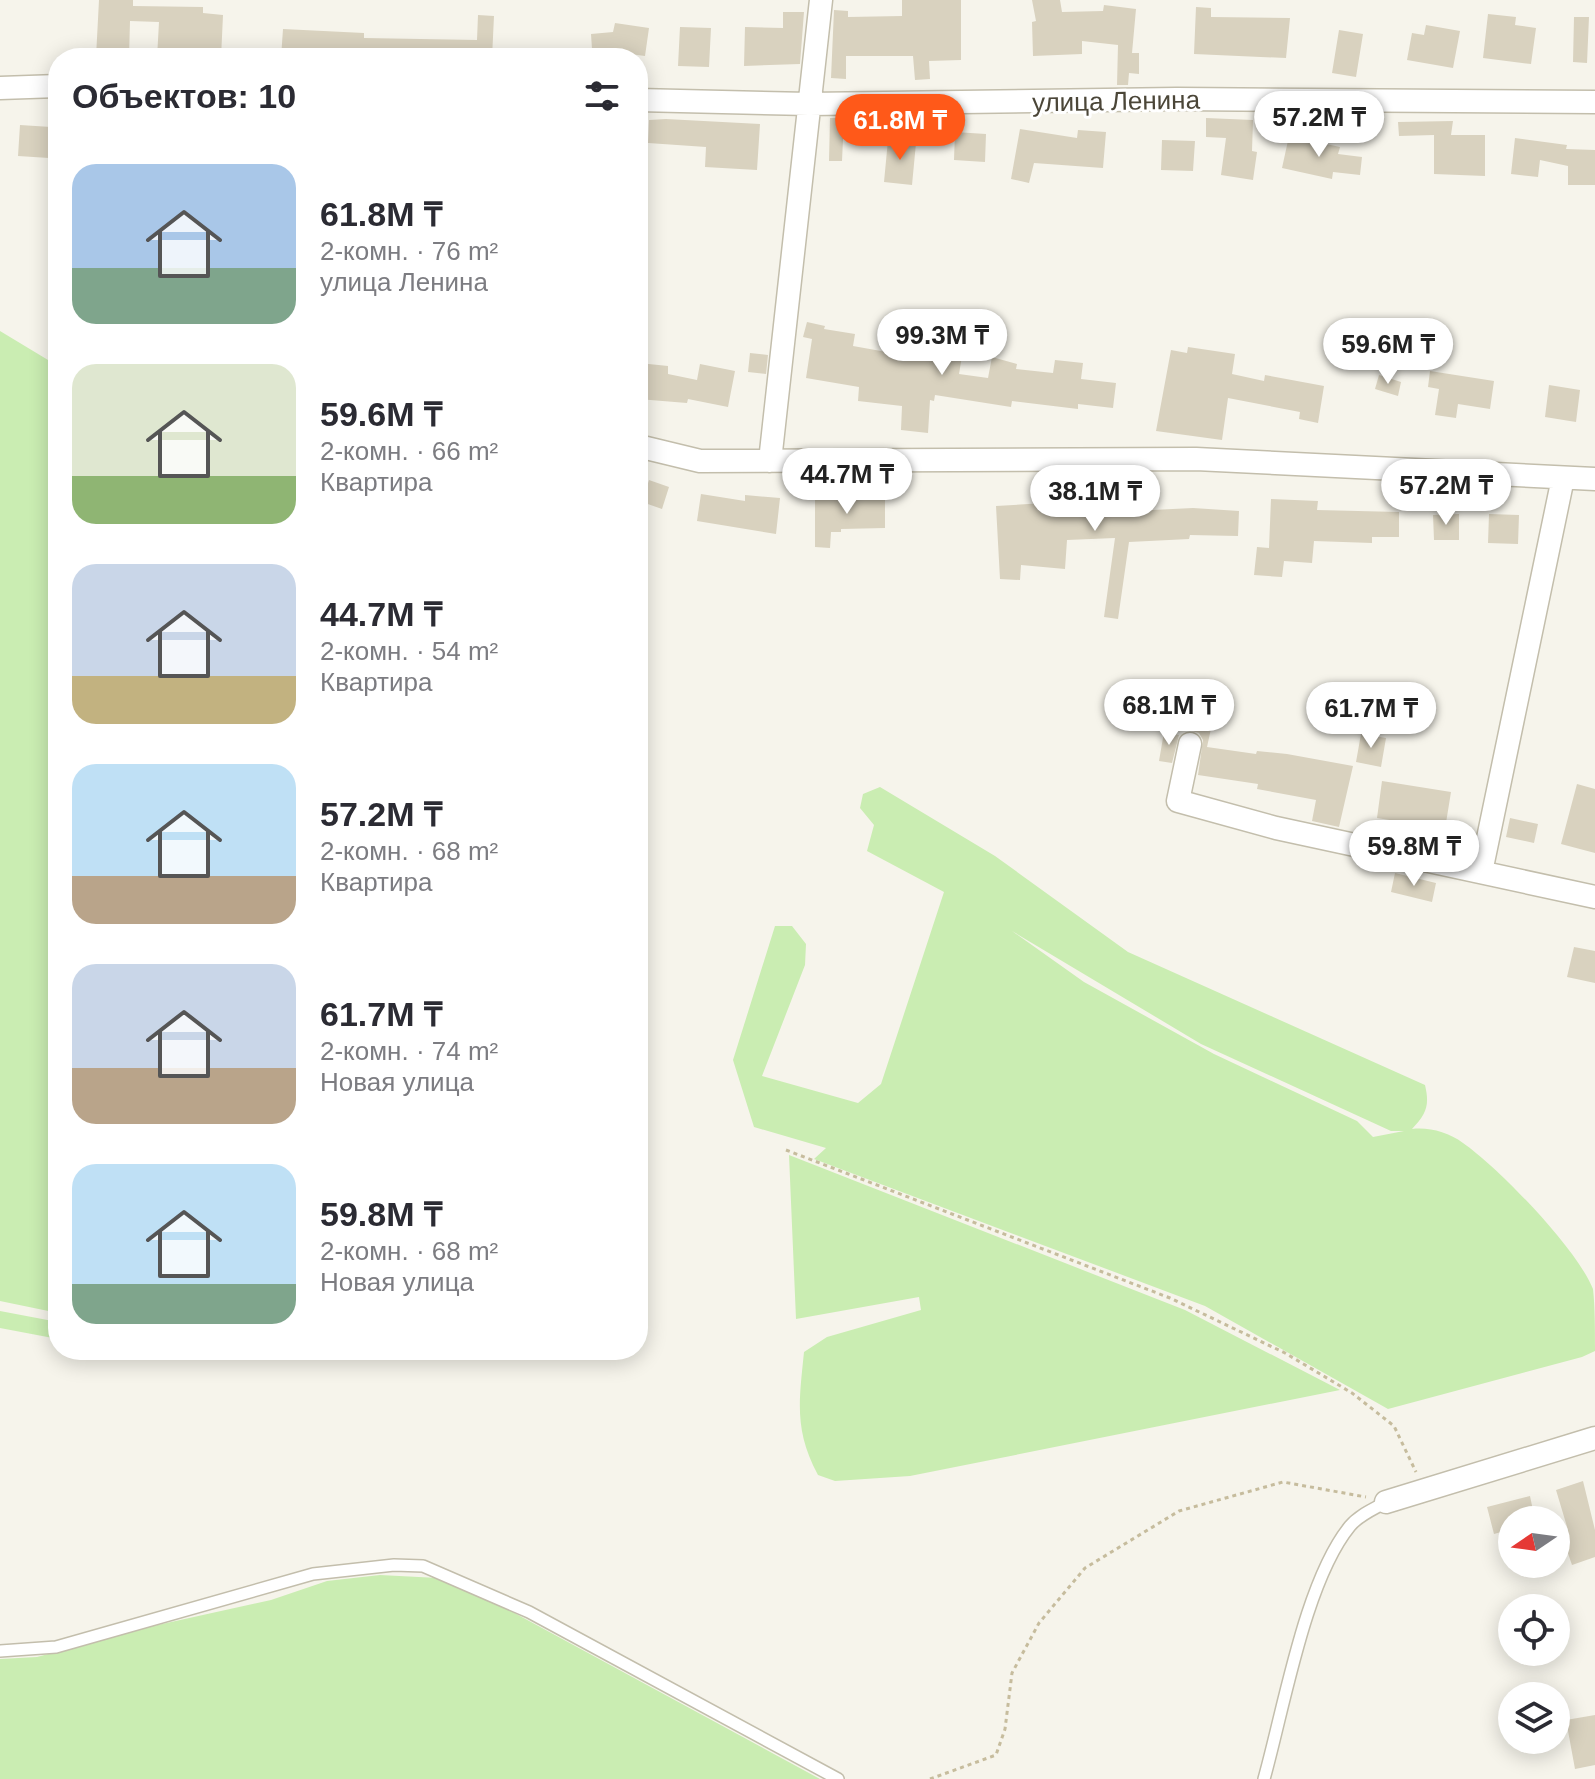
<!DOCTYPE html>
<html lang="ru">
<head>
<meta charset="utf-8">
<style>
	:root { --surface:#fff; --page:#f7f7f7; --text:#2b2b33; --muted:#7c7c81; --accent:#ff5919 }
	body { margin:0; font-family:Arial,sans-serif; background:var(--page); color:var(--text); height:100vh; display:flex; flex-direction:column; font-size:30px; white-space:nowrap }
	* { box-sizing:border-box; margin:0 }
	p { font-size:26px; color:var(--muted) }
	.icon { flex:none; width:44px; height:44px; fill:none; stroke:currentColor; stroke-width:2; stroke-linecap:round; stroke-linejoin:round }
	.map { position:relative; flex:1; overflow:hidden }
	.details { position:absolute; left:48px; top:48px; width:600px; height:1312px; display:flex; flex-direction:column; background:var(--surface); border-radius:32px; box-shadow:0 4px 20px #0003 }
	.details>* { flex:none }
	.needle { width:52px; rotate:257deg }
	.controls { position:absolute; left:1498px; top:1506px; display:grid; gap:16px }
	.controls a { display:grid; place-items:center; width:72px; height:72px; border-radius:50%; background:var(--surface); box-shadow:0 4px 20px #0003; font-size:40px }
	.price { position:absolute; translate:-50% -68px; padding:0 18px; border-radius:28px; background:#fff; color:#222; font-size:26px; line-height:52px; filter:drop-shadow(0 2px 4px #0008) }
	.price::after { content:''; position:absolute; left:50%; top:48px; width:24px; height:18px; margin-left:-12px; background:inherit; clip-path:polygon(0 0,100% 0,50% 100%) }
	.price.on { background:var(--accent); color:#fff }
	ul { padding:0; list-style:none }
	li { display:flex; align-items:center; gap:24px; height:200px; padding:0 24px }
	li span { display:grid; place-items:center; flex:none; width:224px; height:160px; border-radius:24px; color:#555 }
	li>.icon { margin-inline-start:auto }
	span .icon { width:96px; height:96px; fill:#fffc; stroke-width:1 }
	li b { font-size:34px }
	h2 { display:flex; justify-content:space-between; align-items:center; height:96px; padding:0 24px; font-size:34px }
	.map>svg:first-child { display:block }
</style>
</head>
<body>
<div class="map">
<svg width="1595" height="1779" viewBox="0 0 1595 1779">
	<rect width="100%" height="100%" fill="#f6f4eb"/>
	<!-- green -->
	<path fill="#caedb2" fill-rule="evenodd" d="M0,331L58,366V1313L0,1301Z
		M880,787L995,856L1128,952L1425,1085C1430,1106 1426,1114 1412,1129C1429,1127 1448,1132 1463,1143C1499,1168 1577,1249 1593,1289C1595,1306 1595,1333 1595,1351L1582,1357L1388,1409L1205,1306L814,1159L826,1148L754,1127L733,1060L775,926H792L806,944L805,965L762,1076L858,1103L881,1084L944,892L867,851L874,825L860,808L863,794ZM1012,931L1201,1044L1391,1131H1404L1373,1137L1357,1121L1214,1054L1084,982Z
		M789,1155L1185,1310L1340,1390L910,1476L835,1481L818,1475C794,1430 799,1402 804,1352L827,1337L921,1310L919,1297L796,1319Z
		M0,1311L58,1322V1339L0,1328Z
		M380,1575L438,1578L472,1590L820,1779H0V1659L37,1657L144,1628L271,1600L327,1581Z"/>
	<!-- building -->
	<path fill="#d9d2bf" d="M99,0H133V6L203,7V13L223,15L221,58H157L159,22L130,21L129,58L96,57Z
		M902,0H961V60L929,61L930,79L915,80L913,56H846V79L831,78L834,10L848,11V17L902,16Z
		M1032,0H1060L1062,12L1103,11L1104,5L1136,9L1132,53H1139V74L1129,73L1128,85H1117L1118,45L1082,41V54L1033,56L1032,22L1036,21Z
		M1196,7L1211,8V17L1290,18L1286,58L1194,54Z
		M783,12H804L800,64L744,66L745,27L783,28Z
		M1488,14L1516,17L1515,25L1536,28L1531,64L1483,58Z
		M478,15L494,16L492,58H281L283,29L364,33V38L477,40Z
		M1574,17H1589L1587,63L1573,62Z
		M615,23L649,28L645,56L592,49L591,34L613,32Z
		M1426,25L1460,31L1453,68L1407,60L1412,33L1424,35Z
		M680,27L711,28L709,67L678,66Z
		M1339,30L1363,34L1356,77L1332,73Z
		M830,118H844L842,161H829Z
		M1206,118L1253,120L1252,151L1257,152L1253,180L1221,175L1226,138L1206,137Z
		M666,119L760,124L757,170L705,167L706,147L648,143L649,120Z
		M1453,121L1451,135H1485V176L1434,174V135L1399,136L1398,122Z
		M20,125L51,127L49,158L18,156Z
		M1020,129L1077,138L1078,130L1106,132L1103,168L1034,163L1029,183L1011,179Z
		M955,132L986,134L985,162L954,160Z
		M1289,136L1340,147L1338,154L1362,157L1360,175L1333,172L1332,179L1282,168Z
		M1515,138L1567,145L1566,149L1595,150V185H1568V166L1540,160L1538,177L1511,174Z
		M888,140L916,143L912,185L884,182Z
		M1162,140L1195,141L1193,171L1161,170Z
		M807,322L825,326L824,329L855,334L853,346L892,353L895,341L931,347L932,336L949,339L948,347L963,350L959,374L988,378L992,357L1017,364L1016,369L1053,373L1055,360L1083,363L1081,379L1116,383L1113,408L1078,404V409L1012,401L1011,407L935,395L934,401L930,400L928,433L901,430L902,406L858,401L859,387L806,378L812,339L803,337Z
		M1188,347L1235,354L1232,374L1264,381L1265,375L1324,386L1318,423L1299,419L1300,412L1228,398L1222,440L1156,431L1171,350L1187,353Z
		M750,353L768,355L766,374L748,372Z
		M639,363L668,366V374L697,380L700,364L735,371L728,407L688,399L687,403L638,399Z
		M1430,371L1494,381L1490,409L1458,404L1456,418L1435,415L1439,389L1428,387Z
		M1379,375L1401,382L1398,396L1375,389Z
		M1549,385L1580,390L1576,422L1545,417Z
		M649,480L669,487L662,509L642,502Z
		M1065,485L1066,507L1132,503V511L1193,508L1239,511L1238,536L1190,535L1189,539L1129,542L1118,619L1104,617L1115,538L1067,540L1065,569L1021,565L1020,580L1000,579L996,506L1045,503L1044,486Z
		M701,494L745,501V495L780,498L776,534L697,521Z
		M885,497V528L841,529V532H831L830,548L815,547V498Z
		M1271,499L1318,501L1317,510L1399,512V537H1372V543L1314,541L1312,563L1284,561L1282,577L1254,575L1257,547L1269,548Z
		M1459,514V540H1434L1433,515Z
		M1489,514L1519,515L1518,544L1488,543Z
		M1190,720L1212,724L1207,747L1256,754L1257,751L1287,754L1353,766L1339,827L1312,821L1316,800L1257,789L1258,784L1198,775L1203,740L1199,733L1188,730Z
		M1164,732L1179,735L1172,763L1159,761Z
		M1361,734L1386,738L1381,767L1356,762Z
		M1382,781L1451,792L1445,829L1377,818Z
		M1577,784L1595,789V853L1561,844Z
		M1510,818L1538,824L1534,843L1506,837Z
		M1395,873L1436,883L1432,902L1391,892Z
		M1574,947L1595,951V983L1567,977Z
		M1583,1481L1595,1530V1557L1572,1565L1561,1533L1568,1530L1556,1490Z
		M1530,1496L1535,1520H1512V1529L1494,1534L1487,1507Z
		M1595,1715V1765L1575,1769L1566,1720Z"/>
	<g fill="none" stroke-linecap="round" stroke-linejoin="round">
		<defs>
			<path id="lane" d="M0,1651L56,1647L313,1574L394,1565L423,1566L529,1612L838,1779
				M1264,1779C1284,1708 1305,1581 1350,1526C1359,1515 1374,1509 1386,1502"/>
			<path id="street" d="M0,88L58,86
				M638,100L809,104L1177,99L1595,102
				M638,446L700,461L1196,459L1595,479
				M770,461L821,0
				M1190,744L1178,801L1276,828L1595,897
				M1481,872L1563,478
				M1386,1502L1595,1438"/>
		</defs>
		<!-- lane casing -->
		<use href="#lane" stroke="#c3beac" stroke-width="14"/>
		<!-- street casing -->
		<use href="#street" stroke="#c3beac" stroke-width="25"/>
		<!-- path -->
		<path stroke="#c6bc9d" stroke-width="3" stroke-dasharray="4 4" stroke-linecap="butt" d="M786,1150L1170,1298L1285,1353L1352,1393L1394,1426L1416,1472
			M930,1779L996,1755L1005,1729L1012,1673L1039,1623L1085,1568L1179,1511L1283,1482L1366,1497"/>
		<!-- lane -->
		<use href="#lane" stroke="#fff" stroke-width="11"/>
		<!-- street -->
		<use href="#street" stroke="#fff" stroke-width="22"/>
	</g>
	<g text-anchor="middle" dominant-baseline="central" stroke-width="6" stroke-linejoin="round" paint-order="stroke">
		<!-- street labels -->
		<g font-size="26" fill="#4b4638" stroke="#fff">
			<text transform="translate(1116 101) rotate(-1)">улица Ленина</text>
		</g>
	</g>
</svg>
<div class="controls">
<a><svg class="needle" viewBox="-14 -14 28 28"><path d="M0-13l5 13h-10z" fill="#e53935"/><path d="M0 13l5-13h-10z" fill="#7c7c81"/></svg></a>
<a><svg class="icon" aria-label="locate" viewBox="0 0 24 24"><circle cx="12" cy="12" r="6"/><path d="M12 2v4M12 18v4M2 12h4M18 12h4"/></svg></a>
<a><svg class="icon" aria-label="layers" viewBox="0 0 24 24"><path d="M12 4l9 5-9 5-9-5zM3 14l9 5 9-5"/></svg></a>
</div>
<b class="price" style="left:1319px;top:159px">57.2M ₸</b>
<b class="price on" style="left:900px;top:162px">61.8M ₸</b>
<b class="price" style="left:942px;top:377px">99.3M ₸</b>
<b class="price" style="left:1388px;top:386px">59.6M ₸</b>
<b class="price" style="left:847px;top:516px">44.7M ₸</b>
<b class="price" style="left:1446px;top:527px">57.2M ₸</b>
<b class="price" style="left:1095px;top:533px">38.1M ₸</b>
<b class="price" style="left:1169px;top:747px">68.1M ₸</b>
<b class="price" style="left:1371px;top:750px">61.7M ₸</b>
<b class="price" style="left:1414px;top:888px">59.8M ₸</b>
<section class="details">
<h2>Объектов: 10<svg class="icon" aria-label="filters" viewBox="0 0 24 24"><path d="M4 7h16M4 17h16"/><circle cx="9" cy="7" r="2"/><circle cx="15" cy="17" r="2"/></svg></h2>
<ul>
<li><span style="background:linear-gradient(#a9c7e8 65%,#7fa58c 0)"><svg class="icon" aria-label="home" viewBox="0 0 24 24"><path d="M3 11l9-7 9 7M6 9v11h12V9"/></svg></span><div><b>61.8M ₸</b><p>2-комн. · 76 m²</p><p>улица Ленина</p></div></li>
<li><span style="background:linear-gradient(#dfe7d0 70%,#8fb573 0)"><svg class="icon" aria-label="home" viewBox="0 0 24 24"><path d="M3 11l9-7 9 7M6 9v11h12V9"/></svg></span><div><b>59.6M ₸</b><p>2-комн. · 66 m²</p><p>Квартира</p></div></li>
<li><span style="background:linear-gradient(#c9d6e8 70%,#c2b280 0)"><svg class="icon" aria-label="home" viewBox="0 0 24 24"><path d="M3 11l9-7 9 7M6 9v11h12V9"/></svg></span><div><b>44.7M ₸</b><p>2-комн. · 54 m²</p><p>Квартира</p></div></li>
<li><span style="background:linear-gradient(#bfe0f5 70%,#b9a48a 0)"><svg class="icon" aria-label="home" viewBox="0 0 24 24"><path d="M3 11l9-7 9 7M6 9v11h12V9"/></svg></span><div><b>57.2M ₸</b><p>2-комн. · 68 m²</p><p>Квартира</p></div></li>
<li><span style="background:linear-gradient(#c9d6e8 65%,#b9a48a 0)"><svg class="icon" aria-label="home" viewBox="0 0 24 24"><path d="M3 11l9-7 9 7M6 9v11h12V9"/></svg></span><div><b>61.7M ₸</b><p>2-комн. · 74 m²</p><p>Новая улица</p></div></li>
<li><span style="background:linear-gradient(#bfe0f5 75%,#7fa58c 0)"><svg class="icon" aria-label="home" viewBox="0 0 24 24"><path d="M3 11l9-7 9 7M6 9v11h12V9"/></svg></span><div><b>59.8M ₸</b><p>2-комн. · 68 m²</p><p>Новая улица</p></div></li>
</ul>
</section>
</div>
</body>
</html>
